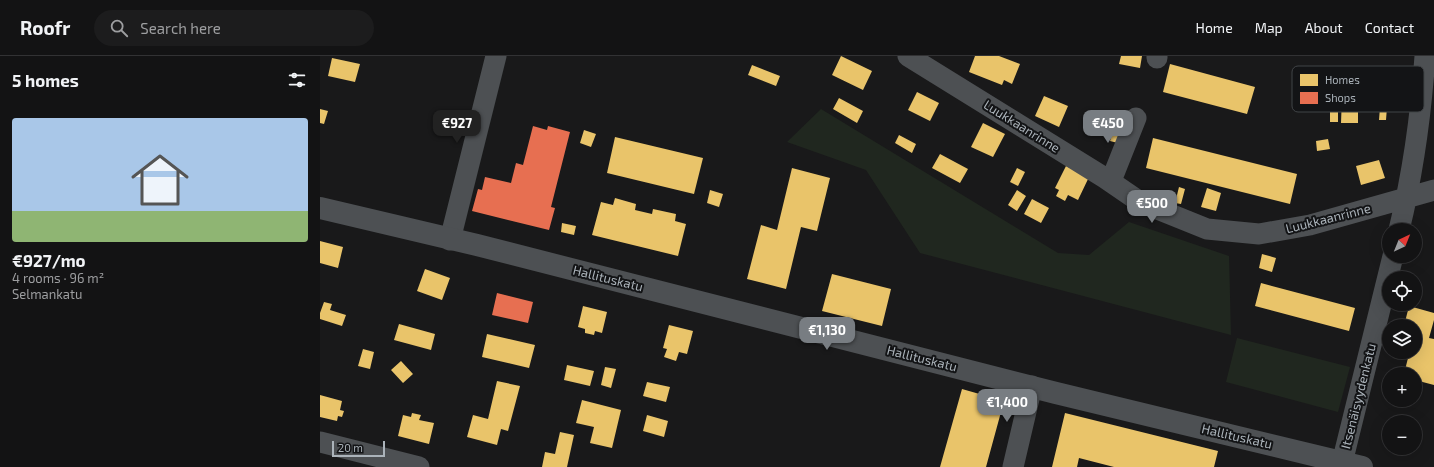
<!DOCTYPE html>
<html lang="en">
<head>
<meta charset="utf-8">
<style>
	:root { --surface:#131314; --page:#1c1c1d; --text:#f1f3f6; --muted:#9d9ea0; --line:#323234; --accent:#787d82 }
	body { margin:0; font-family:"Exo 2",sans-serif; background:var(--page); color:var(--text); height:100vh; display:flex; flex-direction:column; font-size:15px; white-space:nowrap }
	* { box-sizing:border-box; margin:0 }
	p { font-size:13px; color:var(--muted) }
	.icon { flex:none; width:22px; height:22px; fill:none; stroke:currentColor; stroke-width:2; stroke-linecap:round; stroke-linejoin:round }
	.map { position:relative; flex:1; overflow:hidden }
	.side { display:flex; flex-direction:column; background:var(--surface); width:320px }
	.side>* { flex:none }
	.needle { width:26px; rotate:43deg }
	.fabs { position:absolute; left:1062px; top:167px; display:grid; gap:8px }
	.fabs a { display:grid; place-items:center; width:40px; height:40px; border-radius:50%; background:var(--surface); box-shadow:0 4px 16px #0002,0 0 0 1px var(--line); font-size:20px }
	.scale { position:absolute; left:12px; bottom:10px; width:53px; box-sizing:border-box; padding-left:4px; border:2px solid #abb3ba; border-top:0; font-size:11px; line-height:14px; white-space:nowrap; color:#abb3ba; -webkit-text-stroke:3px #131416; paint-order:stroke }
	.price { position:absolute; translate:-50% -34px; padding:0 9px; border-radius:8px; background:var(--accent); color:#fff; font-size:13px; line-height:26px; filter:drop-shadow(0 1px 2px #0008) }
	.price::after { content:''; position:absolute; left:50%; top:24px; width:12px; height:9px; margin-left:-6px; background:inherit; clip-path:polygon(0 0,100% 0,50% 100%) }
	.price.on { background:#222; color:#fff }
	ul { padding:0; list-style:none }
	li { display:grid; align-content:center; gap:8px; height:212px; padding:0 12px }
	li span { display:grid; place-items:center; height:124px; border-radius:4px; color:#555 }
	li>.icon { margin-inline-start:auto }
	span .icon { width:72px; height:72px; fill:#fffc; stroke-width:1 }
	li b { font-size:17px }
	h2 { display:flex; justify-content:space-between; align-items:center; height:48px; padding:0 12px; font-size:17px }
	header { display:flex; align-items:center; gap:24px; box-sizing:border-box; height:56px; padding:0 20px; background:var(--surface); border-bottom:1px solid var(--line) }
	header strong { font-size:19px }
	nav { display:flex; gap:22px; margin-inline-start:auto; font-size:14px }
	.search { width:280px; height:36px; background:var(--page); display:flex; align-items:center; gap:10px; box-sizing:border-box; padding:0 14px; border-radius:22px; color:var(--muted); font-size:15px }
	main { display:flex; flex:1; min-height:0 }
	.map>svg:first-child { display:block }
</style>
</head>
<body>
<header>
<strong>Roofr</strong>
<div class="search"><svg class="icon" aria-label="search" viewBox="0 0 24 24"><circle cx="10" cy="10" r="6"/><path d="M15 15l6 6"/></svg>Search here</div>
<nav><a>Home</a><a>Map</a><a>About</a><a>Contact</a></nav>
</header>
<main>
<section class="side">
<h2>5 homes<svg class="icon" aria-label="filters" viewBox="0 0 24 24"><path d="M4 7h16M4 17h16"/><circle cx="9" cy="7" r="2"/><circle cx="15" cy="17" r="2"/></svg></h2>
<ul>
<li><span style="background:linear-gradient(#a9c7e8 75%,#8fb573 0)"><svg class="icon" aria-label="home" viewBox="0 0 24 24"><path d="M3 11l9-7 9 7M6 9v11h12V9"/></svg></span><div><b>€927/mo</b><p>4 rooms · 96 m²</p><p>Selmankatu</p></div></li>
</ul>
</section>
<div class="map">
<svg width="1114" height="411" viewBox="0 0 1114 411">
	<rect width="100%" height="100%" fill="#19191a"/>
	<!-- green -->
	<path fill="#20271f" d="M501,53L738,197L769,199L809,166L909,200L911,279L600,197L546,114L467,86Z
		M917,282L1030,311L1018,356L906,326Z"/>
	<!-- homes -->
	<path fill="#e9c46a" d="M521,0L552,15L543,34L512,19Z
		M655,0H679L700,8L692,28L684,24L682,29L649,16Z
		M801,0H822L820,12L799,8Z
		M12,2L40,8L35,26L8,20Z
		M850,8L935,31L927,58L843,36Z
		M432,9L460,20L456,30L428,19Z
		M597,36L619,47L610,65L588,54Z
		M724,40L748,50L739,71L715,60Z
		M1022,40H1038V67H1021Z
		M519,42L543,55L537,67L513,53Z
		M1010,50H1018V66H1010Z
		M1060,51H1067L1066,64H1059Z
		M0,53L8,55L4,68L0,67Z
		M799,54L811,57L802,88L790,85Z
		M663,67L685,78L673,101L651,91Z
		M264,74L276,78L271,91L260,87Z
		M579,79L596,88L592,97L575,87Z
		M295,81L383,102L374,138L287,117Z
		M833,82L977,118L970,148L826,112Z
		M1008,83L1010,93L997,95L996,85Z
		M620,98L648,113L640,127L612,112Z
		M1059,104L1065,122L1041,129L1036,110Z
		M746,110L769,121L758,144L748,139L745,145L736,140L739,134L735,132Z
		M472,112L510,122L497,175L481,171L466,233L427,223L441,169L457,174Z
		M697,112L705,116L698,130L690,126Z
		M859,131L865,133L861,148L855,147Z
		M887,132L901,137L896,155L881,151Z
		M390,134L403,138L399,151L387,147Z
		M697,134L706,140L697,155L688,149Z
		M295,142L316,148L315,154L332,158L333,153L356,158L355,165L366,168L358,200L272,179L281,146L293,149Z
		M712,143L729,152L721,167L704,158Z
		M242,167L256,170L254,179L241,176Z
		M0,185L23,191L18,212L0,207Z
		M942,198L956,202L952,216L939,212Z
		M105,213L130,222L122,244L97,235Z
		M512,218L571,233L562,270L502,255Z
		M941,227L1035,252L1029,275L935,250Z
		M4,246L12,248L10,254L26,259L22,270L0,263V257Z
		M263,250L287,256L282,277L275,275L274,279L265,277V273L258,271Z
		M1089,250L1114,257V264L1109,282L1114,283V329L1095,324V318H1084L1089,298L1085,296H1095V270H1084Z
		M79,268L115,278L111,294L74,284Z
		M349,269L373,275L367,298L359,296L356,305L344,301L347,293L343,292Z
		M167,278L215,289L209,312L162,301Z
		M43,293L54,296L50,313L38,310Z
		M81,305L93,318L83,327L71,314Z
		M247,309L274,315L270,330L244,324Z
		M285,311L296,313L291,332L281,329Z
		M177,325L200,330L188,375L181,373L177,389L147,381L153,359L168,363Z
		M327,326L350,331L346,346L323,340Z
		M642,333L684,345L666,411H620Z
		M0,339L22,345L20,354L24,355L22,361L18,360L17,365L0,361Z
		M262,344L301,354L292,392L270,387L274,371L256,367Z
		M92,357L101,359L99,364L114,367L109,388L78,380L83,359L91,361Z
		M745,357L898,395L894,411H794L759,402L757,411H732Z
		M327,359L348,365L344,381L323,375Z
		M240,376L254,379L247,411H222L225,396L235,398Z"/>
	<!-- shops -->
	<path fill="#e76f51" d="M213,70L227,74L228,70L250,76L231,151L235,152L229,174L152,155L158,133L162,134L165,121L191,127L196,107L203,109Z
		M177,237L213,246L208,267L172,259Z"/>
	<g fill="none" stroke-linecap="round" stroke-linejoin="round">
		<!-- minor -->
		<path stroke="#4d5053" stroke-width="21" d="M588,0L785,122L820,146L887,173L939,178L990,169L1114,134
			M837,2V0
			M791,125L816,62
			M1079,174C1093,117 1101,59 1105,0
			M130,184L176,0
			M0,386L99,411
			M693,411L712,330
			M1021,411L1073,200"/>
		<!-- tertiary -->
		<path stroke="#4d5053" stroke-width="22" d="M0,152L157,189L736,337L1042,411"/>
	</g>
	<g text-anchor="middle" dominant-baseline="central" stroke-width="4" stroke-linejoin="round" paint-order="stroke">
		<!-- street labels -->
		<g font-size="13" fill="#abb3ba" stroke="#131416">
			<text transform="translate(702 70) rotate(32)">Luukkaanrinne</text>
			<text transform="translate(1008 162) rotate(-14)">Luukkaanrinne</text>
			<text transform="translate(288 222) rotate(14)">Hallituskatu</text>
			<text transform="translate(602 302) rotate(14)">Hallituskatu</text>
			<text transform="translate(1038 340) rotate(-76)">Itsenäisyydenkatu</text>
			<text transform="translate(917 380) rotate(13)">Hallituskatu</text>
		</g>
	</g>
	<!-- legend -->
	<rect x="972" y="10" width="132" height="46" rx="6" fill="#131416" stroke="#414447" stroke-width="1"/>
	<rect x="980" y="18" width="18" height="12" fill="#e9c46a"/>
	<rect x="980" y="36" width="18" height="12" fill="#e76f51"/>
	<g font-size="11" fill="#abb3ba">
		<text x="1005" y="28">Homes</text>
		<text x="1005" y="46">Shops</text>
	</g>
</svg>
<div class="fabs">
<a><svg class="needle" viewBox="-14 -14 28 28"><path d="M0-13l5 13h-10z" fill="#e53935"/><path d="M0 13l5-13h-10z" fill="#9d9ea0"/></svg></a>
<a><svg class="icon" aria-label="locate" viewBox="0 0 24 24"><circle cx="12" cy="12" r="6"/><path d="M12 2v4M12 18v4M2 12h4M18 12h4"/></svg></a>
<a><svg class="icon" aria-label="layers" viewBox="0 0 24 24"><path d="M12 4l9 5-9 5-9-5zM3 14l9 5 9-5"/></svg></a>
<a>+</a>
<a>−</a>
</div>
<div class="scale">20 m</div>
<b class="price on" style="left:137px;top:88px">€927</b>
<b class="price" style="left:788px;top:88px">€450</b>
<b class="price" style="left:832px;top:168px">€500</b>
<b class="price" style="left:507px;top:295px">€1,130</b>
<b class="price" style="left:687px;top:367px">€1,400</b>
</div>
</main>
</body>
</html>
